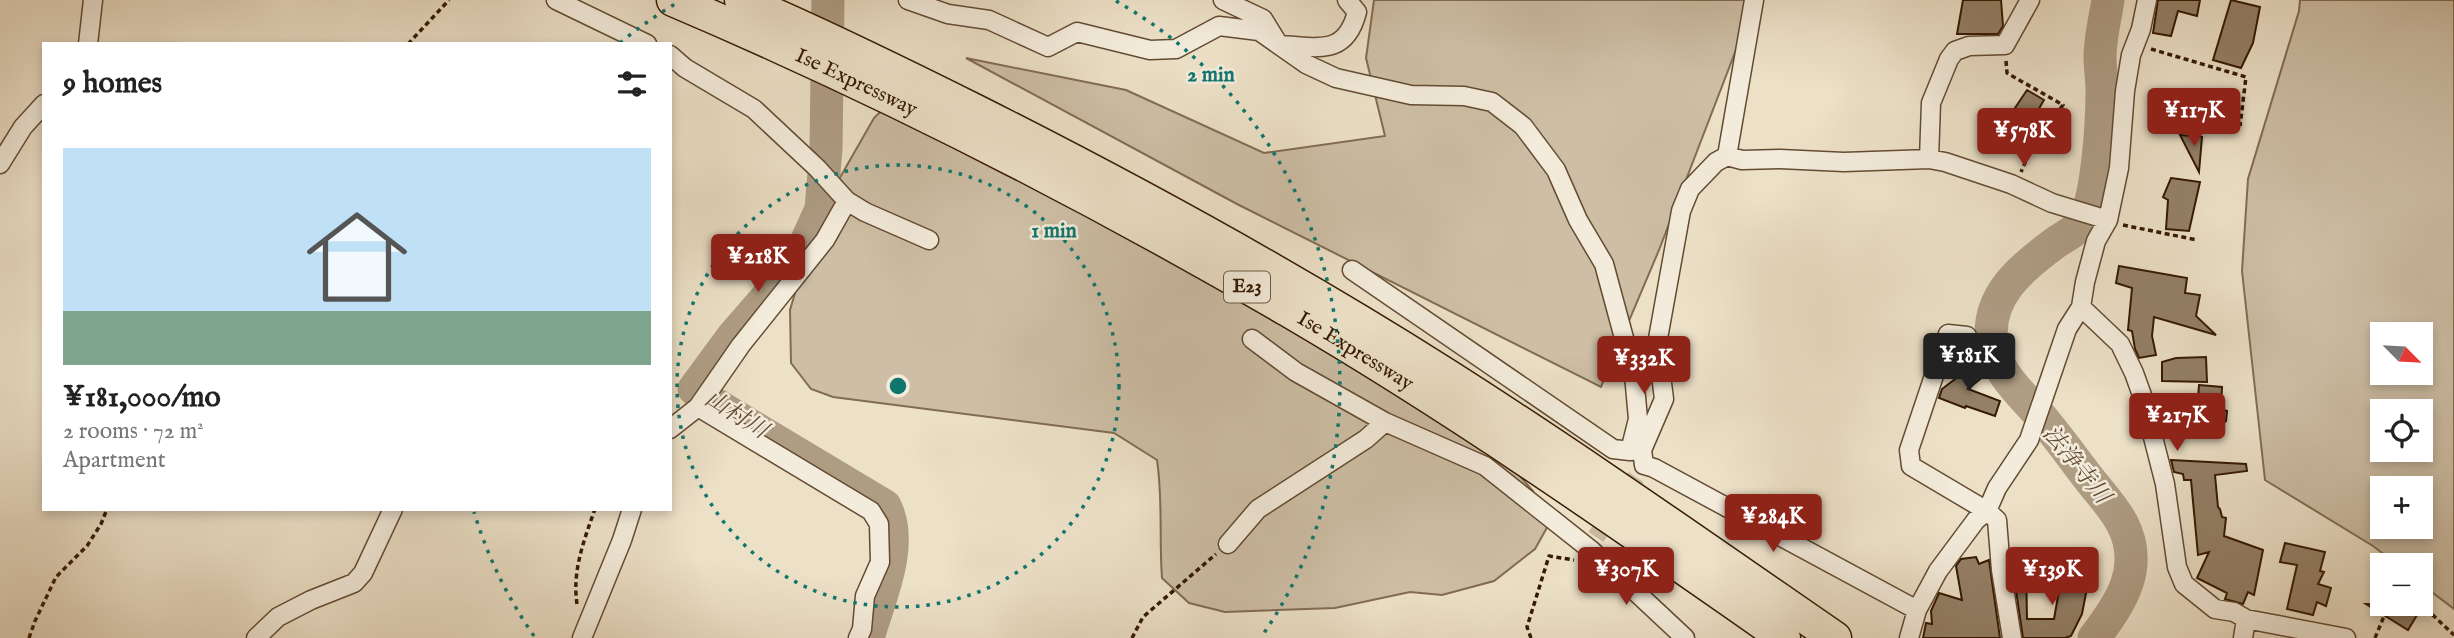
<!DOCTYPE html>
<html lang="en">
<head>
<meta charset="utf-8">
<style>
	:root { --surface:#fff; --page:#f6f6f6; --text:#222; --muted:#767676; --accent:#8f2418 }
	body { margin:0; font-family:"IM FELL English","Noto Serif JP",serif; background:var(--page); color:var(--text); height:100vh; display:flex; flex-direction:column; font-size:26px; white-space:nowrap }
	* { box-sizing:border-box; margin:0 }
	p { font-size:23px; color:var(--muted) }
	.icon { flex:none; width:38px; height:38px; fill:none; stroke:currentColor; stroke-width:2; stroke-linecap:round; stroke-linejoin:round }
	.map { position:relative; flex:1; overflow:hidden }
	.side { position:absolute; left:42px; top:42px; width:630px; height:469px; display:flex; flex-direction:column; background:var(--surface); border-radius:0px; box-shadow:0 4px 10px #0003 }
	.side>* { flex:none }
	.needle { width:46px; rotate:114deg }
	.fabs { position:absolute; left:2370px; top:322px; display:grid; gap:14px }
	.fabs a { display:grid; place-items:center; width:63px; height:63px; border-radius:0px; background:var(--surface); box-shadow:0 4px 10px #0003; font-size:35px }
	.price { position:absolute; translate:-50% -60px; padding:0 16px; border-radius:7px; background:var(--accent); color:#fff; font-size:23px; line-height:46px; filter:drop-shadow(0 2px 4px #0008) }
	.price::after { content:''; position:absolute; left:50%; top:42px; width:21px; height:16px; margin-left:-10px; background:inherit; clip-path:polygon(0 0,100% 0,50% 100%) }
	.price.on { background:#222; color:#fff }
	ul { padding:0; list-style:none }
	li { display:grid; align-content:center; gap:14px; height:371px; padding:0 21px }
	li span { display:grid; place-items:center; height:217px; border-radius:0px; color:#555 }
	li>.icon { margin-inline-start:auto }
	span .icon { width:126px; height:126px; fill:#fffc; stroke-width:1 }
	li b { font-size:30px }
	h2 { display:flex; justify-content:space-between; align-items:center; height:84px; padding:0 21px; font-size:30px }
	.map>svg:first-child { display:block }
</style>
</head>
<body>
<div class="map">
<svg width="2454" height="638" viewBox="0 0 2454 638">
	<rect width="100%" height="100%" fill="#ece0c7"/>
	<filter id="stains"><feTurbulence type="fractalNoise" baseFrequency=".00286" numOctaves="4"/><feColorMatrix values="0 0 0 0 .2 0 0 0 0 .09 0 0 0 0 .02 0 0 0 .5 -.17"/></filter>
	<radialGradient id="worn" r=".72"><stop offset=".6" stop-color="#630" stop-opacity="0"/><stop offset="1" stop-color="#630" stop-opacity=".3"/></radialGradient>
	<!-- green -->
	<path fill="#cdbea5" stroke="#816c52" stroke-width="2" fill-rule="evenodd" d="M1374,0H1750L1754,3L1659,250L1601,387L1237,204L966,58L1126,90L1264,153L1385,136L1366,58Z
		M2300,0H2454V609L2420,583V565H2398L2373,546L2265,480L2242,271L2248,179L2299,11ZM2382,334H2420V373H2382ZM2420,411V450H2382V411ZM2382,488H2420V527H2382Z
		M910,82L1497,450L1533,491L1549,524L1535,549L1494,581L1442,595L1410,592L1335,608L1225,612L1189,603L1162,578C1159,538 1163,499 1157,460L1114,433L833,397L811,389L791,363L790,310L807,253L838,181L874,118Z"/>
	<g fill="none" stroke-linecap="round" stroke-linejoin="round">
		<!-- river -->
		<path stroke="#ae9c83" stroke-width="33" d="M828,0L826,149L821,209L806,242L787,274L733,336L694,389L715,404L885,506C905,545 879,599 868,638
			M2094,638C2121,603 2145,567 2122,523C2114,508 2101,494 2090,480C2072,457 2055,432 2035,410C2018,391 1996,370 1992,344C1985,297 2021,268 2055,243C2063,237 2075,232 2081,224C2098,203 2102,119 2102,90C2102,79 2100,68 2100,58C2100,39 2105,19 2108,0"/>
	</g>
	<!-- building -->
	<path fill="#948067" stroke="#351900" stroke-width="2" d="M1963,0H2001L2003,26L1998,34H1957Z
		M2158,0H2200L2197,16L2178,11L2171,36L2153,33Z
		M2231,0L2260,7L2253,43L2241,68L2213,60Z
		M2027,90L2044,100L2031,122L2013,111Z
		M2180,135L2202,137L2199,172Z
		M2171,178L2200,182L2189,231L2166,229L2168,200L2163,197Z
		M2119,266L2187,278L2185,293L2200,295L2196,316L2216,335L2154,317L2152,336L2156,355L2139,358L2135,349L2132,331L2128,330L2132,288L2116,283Z
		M2206,357L2207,382L2162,381V362L2176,358Z
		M1976,363L1985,375L1968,389L2000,401L1995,416L1966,406L1965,408L1939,398L1942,389Z
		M2199,385L2222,387L2221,409L2227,411L2226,421L2219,427L2196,425Z
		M2171,460L2246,464L2247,471L2215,475L2218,507L2220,509L2222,517L2226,518L2224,536L2263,550L2254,595L2248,592L2243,604L2225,599L2227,593L2197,578L2209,552L2198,555L2191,480H2184L2183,474L2174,472Z
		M2285,543L2325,552L2320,571L2324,572L2318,584L2331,588L2326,606L2317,602L2313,615L2287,609L2297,565L2280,562Z
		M1976,557L1979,564L1989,560L2000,638H1923L1926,623L1932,624L1931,611L1939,593L1962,600L1956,566L1961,559Z
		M2012,563L2026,564L2027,619H2054L2062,574L2089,578L2082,614L2071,636L2065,638H2023Z
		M2366,604H2400L2417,615L2408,630Z"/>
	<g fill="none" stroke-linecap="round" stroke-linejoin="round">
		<!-- minor-tunnel -->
		<path stroke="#c7b89f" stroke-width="18" stroke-dasharray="18 9" stroke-linecap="butt" d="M1596,537L1644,465"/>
		<defs>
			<path id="minor" d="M556,0L647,44
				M908,0L948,14L989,20L1048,47L1077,32L1150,50L1176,49L1219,26L1259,31L1306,64L1336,78L1411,95L1464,96L1492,102L1523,126L1556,170L1578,220L1604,264L1634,375L1638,419L1630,451L1642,450
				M1223,0L1263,19L1279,45C1316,46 1345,58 1357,12L1347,0
				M88,44L93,0
				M670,55L685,68L754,109L817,168L847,201L865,212L929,240
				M1727,156L1754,0
				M1929,159L1931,103L1949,59L1955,51L1969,46L2005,45L2030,0
				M0,164L23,127L44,104
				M1352,270L1613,449L1630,451
				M2081,307L2120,344L2134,373L2143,398L2165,484L2177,567L2184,584L2215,609L2234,612L2246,619L2346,638
				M1967,336L1948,334L1909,450L1911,466L1987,511L1997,520L2001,570L2012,638
				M1252,339L1296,372L1385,422L1485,466L1591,550L1685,638
				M698,407L871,511L879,524L880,562L865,596L862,629L858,638
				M670,429L698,407L741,345L825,240L847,201
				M1228,544L1258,509L1366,439L1385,422
				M1917,610L1654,468L1644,465L1642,450L1664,399L1657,344L1681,211L1690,189L1716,162L1727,156L1742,160L1780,159L1844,162L1929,159L1945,162L2011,184L2052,203L2108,220
				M256,638L278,617L311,600L354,583L363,573L393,509
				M582,638L622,540L632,509
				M1909,638L1917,610L1938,571L1976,520L1987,511L1997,488L2029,440L2067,329L2081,307L2085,282L2096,241L2108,220L2119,168L2125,91L2131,55L2141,29L2147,0
				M2243,638L2246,619"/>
			<g id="motorway">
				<path id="s1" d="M673,0C885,90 1090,195 1289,311C1460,411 1622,525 1784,638"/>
				<path d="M741,0C821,34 900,73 978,112C1137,192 1294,278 1445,374C1577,458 1706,549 1835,638"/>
			</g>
		</defs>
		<!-- minor casing -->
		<use href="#minor" stroke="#634b32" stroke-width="21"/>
		<!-- motorway casing -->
		<use href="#motorway" stroke="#351900" stroke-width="35"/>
		<!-- path -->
		<path stroke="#351900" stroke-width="3.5" stroke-dasharray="5 3.5" stroke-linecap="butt" d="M408,44L449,0
			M2151,49L2246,77L2240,126
			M2006,61L2007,73L2063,105L2033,145L2021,172
			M2123,225L2197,240
			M2420,603L2454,635
			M577,604C572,571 584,540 595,509
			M29,638L35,621L56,577L87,546L101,524L107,509
			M1132,638L1143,617L1216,554
			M1531,638L1527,627L1549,556L1574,560
			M2375,638L2389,604"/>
		<!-- minor -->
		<use href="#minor" stroke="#f3ebdb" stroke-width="18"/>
		<!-- motorway -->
		<use href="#motorway" stroke="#ece0c7" stroke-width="32"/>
	</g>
	<!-- distance rings -->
	<g fill="none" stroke="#0f766e" stroke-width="3.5" stroke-dasharray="3.5 7">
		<circle cx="898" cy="386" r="221"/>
		<path d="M534 636A442 442 0 0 1 474 512M620 43A442 442 0 0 1 680 1M1116 1A442 442 0 0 1 1262 636"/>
	</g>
	<g text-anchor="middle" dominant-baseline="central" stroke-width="5" stroke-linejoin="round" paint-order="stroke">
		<!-- shield labels -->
		<rect fill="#f3ebdb" stroke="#6e5842" stroke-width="2" x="1224" y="271.5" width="46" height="31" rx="5"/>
		<g font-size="19" font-weight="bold" fill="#351900">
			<text x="1247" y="287">E23</text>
		</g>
		<!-- street labels -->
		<g font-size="21" fill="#351900" stroke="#f3ebdb">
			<text stroke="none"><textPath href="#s1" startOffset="201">Ise Expressway</textPath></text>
			<text stroke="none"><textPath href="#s1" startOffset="768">Ise Expressway</textPath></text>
		</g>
		<!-- water labels -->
		<g font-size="23" font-style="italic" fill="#654d34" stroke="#f3ebdb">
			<text transform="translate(736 415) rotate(32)">山村川</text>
			<text transform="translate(2076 465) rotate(51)">法浄寺川</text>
		</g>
	</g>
	<circle cx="898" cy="386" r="10" fill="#0f766e" stroke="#f3ebdb" stroke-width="3.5"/>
	<g font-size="21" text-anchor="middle" font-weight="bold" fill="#0f766e" stroke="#f3ebdb" stroke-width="5" stroke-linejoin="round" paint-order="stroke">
		<text x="1211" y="81">2 min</text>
		<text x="1054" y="237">1 min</text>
	</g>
	<rect width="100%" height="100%" filter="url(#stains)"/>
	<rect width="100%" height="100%" fill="url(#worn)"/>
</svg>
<div class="fabs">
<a><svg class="needle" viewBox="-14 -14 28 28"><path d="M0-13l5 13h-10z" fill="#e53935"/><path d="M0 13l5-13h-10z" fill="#767676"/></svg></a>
<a><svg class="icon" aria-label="locate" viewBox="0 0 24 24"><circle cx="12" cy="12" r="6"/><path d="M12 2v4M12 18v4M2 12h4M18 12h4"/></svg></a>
<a>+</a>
<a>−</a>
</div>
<b class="price" style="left:2194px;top:148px">¥117K</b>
<b class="price" style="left:2024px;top:168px">¥578K</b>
<b class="price" style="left:758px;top:294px">¥218K</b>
<b class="price on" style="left:1969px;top:393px">¥181K</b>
<b class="price" style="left:1644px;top:396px">¥332K</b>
<b class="price" style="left:2177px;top:453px">¥217K</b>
<b class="price" style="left:1773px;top:554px">¥284K</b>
<b class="price" style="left:1626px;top:607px">¥307K</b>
<b class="price" style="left:2052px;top:607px">¥139K</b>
<section class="side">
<h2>9 homes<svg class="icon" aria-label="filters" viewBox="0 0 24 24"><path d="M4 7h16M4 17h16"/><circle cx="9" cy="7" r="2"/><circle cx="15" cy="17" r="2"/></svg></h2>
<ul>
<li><span style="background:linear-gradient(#bfe0f5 75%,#7fa58c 0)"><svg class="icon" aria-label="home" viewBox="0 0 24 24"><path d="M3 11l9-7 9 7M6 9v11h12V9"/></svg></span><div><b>¥181,000/mo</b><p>2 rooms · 72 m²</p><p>Apartment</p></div></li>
</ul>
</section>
</div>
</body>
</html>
